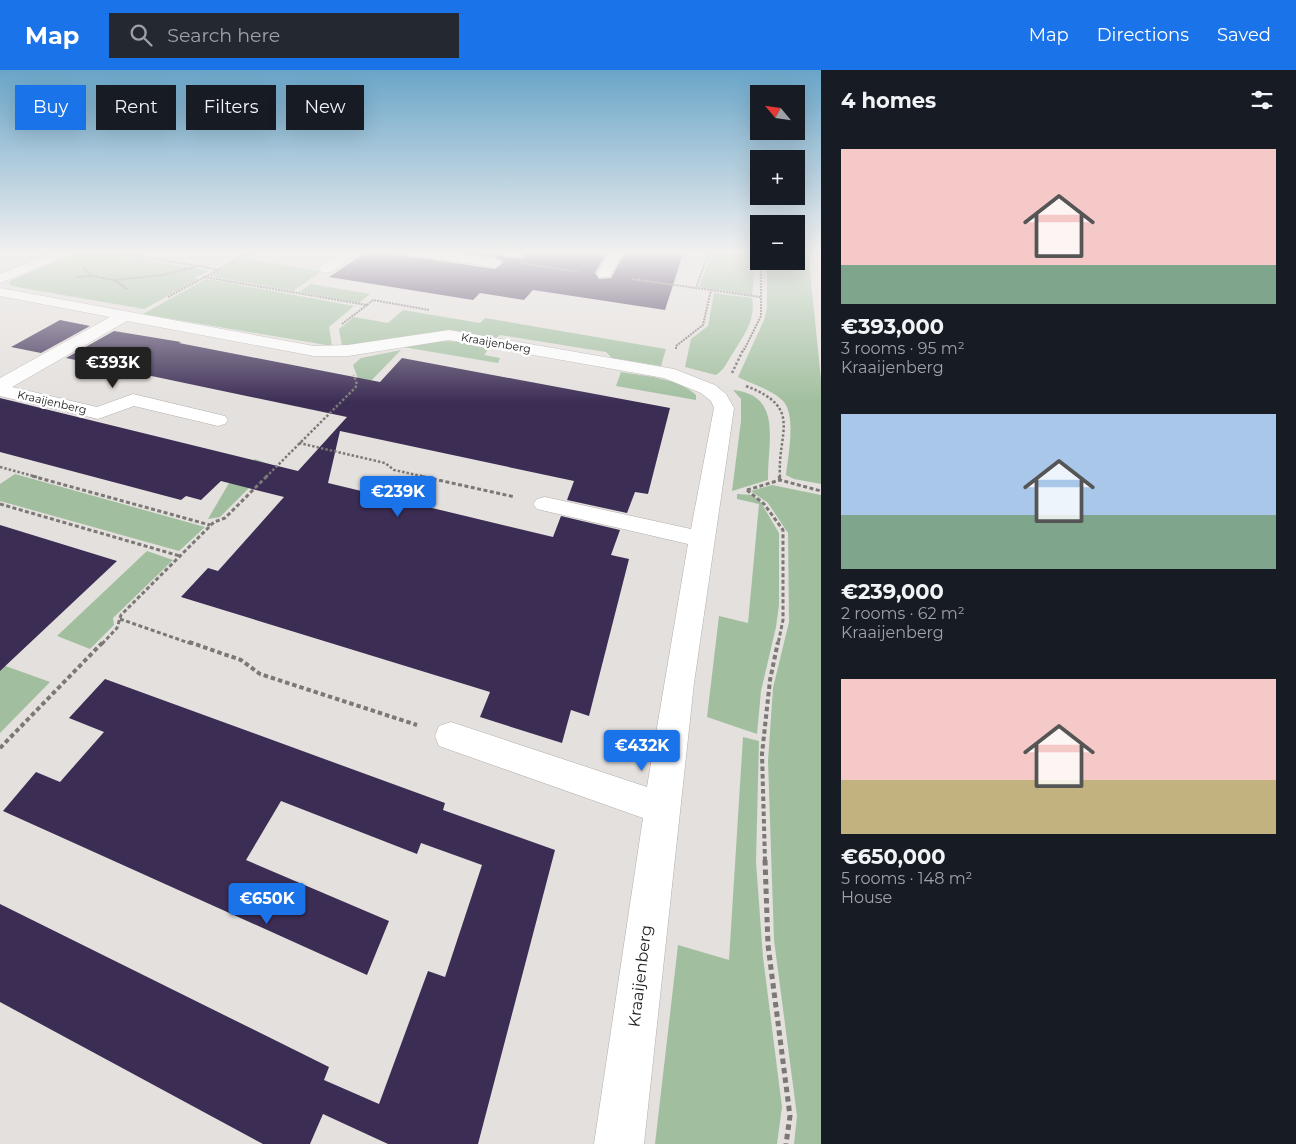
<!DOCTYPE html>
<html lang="en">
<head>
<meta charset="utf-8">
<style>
	:root { --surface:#171b24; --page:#242831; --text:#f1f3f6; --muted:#9ea1a6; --accent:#1a73e8 }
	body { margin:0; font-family:Montserrat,sans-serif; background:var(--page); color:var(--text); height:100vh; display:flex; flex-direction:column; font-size:19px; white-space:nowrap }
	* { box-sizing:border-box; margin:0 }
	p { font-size:16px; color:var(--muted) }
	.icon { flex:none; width:28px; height:28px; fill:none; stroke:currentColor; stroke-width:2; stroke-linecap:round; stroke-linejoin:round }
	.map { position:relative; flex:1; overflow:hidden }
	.details { display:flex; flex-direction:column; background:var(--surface); width:475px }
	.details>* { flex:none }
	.banner { position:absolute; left:15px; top:15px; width:475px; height:45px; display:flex; gap:10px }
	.needle { width:32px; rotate:299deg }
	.controls { position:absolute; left:750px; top:15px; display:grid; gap:10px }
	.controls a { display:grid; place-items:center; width:55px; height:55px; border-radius:0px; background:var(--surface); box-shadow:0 5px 20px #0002; font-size:25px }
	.price { position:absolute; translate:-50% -42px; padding:0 11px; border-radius:5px; background:var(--accent); color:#fff; font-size:16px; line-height:32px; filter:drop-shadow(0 1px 2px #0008) }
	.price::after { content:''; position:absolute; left:50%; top:30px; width:15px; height:11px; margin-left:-8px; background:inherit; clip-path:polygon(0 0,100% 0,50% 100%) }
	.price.on { background:#222; color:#fff }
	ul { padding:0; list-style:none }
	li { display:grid; align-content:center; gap:10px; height:265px; padding:0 20px }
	li span { display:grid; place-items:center; height:155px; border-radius:0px; color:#555 }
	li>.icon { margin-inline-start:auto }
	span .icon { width:90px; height:90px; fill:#fffc; stroke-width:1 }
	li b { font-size:21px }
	h2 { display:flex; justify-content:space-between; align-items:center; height:60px; padding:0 20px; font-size:21px }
	.chip { padding:0 18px; border-radius:0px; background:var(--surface); box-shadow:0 5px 20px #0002; font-size:18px; line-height:45px }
	.chip.on { background:var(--accent); color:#fff }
	header { display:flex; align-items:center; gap:30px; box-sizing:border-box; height:70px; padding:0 25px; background:var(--accent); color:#fff }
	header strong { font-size:24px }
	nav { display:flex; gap:28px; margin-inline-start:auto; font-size:18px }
	.search { width:350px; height:45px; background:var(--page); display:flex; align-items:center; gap:12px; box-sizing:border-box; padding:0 18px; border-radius:0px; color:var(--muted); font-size:19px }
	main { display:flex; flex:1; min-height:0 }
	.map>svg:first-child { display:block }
</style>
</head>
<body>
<header>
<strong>Map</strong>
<div class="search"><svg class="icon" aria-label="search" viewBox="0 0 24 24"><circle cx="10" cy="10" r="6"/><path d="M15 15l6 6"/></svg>Search here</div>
<nav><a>Map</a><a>Directions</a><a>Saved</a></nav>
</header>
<main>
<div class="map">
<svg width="821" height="1074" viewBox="0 0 821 1074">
	<rect width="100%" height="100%" fill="#e4e0dd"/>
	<!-- green -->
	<path fill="#a1bf9f" d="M78,182H99L210,201L194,208L199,209L144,239L11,216L9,213L12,210Z
		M712,182H757L752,225L699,217Z
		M796,182H808L821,309V414L794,409L786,405C788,386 797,343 782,330C770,319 752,314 738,307L764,250L767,238V191H796Z
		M242,188L322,201L293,221L209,206Z
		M206,209L218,211L354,236L329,257L332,276L143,244Z
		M311,214L370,224L359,233L299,222Z
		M714,223L752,228C756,250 744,265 733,283C726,293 726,298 716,305L685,297L691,269L708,256Z
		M403,240L480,253L485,248L666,279L661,296L612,288L606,282L500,265L496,268L428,263L342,276L339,259L354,247L388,253Z
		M441,271L462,272L490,277L484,285L500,288L498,293L403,277Z
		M401,280L364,318L361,317L353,295L361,288Z
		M621,302C645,306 678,308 696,325V330L616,316Z
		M733,320C784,325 767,374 768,410L732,421L741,351V329Z
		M255,389L272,395L220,447L208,449L229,413Z
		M15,404L205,457L179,481L0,431V414Z
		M772,415L821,425V1074H794L797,1046L774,870L768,691L773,618L789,552L788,463L768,433L751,421Z
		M737,424L752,425L760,431L779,463V535L776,557L761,621L757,664L707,647L719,546L748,553L759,434L737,429Z
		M147,481L173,490L113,548L114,555L90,579L57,566Z
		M0,594L50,612L0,663Z
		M743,667L759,671L756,792L763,887L782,1037L777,1074H655L678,875L729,890Z"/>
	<!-- building -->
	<path fill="#3c2d55" d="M367,182H380L495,199L504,192L495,187L456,182H472L524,189V182H607L595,203L599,209L611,208L625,182H661L683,184L665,240L533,220L524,230L480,223L473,230L329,207Z
		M60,250L90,256L41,283L11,277Z
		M114,261L181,272L179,273L380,312L402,288L670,338L648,424L635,422L627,443L567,430L574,411L340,361L328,413L553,467L561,446L620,460L611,485L629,489L589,646L571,640L562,673L480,647L490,622L181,527L208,498L218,501L284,427L221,411L201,430L186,426L181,430L0,382V328L298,401L347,347L66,288Z
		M0,455L117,491L0,601Z
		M105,609L445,733L443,740L555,780L478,1074H388L323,1044L310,1074H263L0,932V834L329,997L324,1010L379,1034L428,901L445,907L482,795L421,773L417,784L281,731L246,790L389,851L367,905L3,741L36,702L60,712L104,662L69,648Z"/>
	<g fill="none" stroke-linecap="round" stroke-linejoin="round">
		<defs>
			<path id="minor" d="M55,182H72L70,185L0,213V204Z
				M345,182H360L331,202H321L319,199L321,196Z
				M412,182H443L495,189L502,193L495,197L419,186Z
				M609,182H623L609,207H599L597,204Z
				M0,218L314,276L348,275L449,260L674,299L715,315L726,324L734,338L694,613L644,1074H594L643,748L439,676L435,666L439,656L451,652L647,717L688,474L537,439L533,434L537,429L545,427L691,459L714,338L711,331L701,323L664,308L449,270L348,286H314L127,251L12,317L97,337L133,324L225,346L228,350L225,354L218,356L134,336L98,349L0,326V308L110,247L0,226Z"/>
		</defs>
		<!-- minor casing -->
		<use href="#minor" stroke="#b2aeac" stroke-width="1"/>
		<!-- path-far4 -->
		<path stroke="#7b7876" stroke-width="2" stroke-dasharray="2 1" stroke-linecap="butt" d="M110,182L198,196
			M521,193L579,202
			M93,206L114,210
			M76,207L92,206L83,198
			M204,207L367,235L342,254
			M632,209L696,218
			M127,219L114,210L163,205L199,196L218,200
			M711,220L760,227
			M168,227L251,182
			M367,235L373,230L429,240
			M676,279V276L703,255L711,220L696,218L709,182
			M744,280L761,246V191"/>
		<!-- path-far3 -->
		<path stroke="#7b7876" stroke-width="2.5" stroke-dasharray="2.5 2" stroke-linecap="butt" d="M732,303L744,278
			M746,316C804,338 777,362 780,407
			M299,373L385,393L394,400L426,407
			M0,397L37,407
			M266,407L355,318L357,315L354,305"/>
		<!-- path-far2 -->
		<path stroke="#7b7876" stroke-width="3" stroke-dasharray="4 2.5" stroke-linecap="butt" d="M32,406L210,455
			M420,406L515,427
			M779,406L780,410
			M747,420L764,434L783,460V550L778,574
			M747,420L780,410L821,421
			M0,434L180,486
			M120,549L192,574
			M102,574L117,558L121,545L214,452L225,448L267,406"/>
		<!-- path-far1 -->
		<path stroke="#7b7876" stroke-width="4" stroke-dasharray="4.5 3" stroke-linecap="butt" d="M189,572L241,590L260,604L417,655
			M0,678L103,572
			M765,791L762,684L770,610L778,572"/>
		<!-- path -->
		<path stroke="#7b7876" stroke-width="5" stroke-dasharray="5.5 4" stroke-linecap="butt" d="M765,790L768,875L790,1046L786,1074"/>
		<!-- minor -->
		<use href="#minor" fill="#fff" fill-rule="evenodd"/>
	</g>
	<!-- sky -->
	<linearGradient id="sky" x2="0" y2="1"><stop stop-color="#69a5c8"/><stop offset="0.55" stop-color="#f3f1f0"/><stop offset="1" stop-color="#f3f1f0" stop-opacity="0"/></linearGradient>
	<rect width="821" height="332" fill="url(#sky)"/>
	<g text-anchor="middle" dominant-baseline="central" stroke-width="5" stroke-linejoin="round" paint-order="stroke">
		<!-- far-street labels -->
		<g font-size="11" fill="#1f1e1d" stroke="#fff">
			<text transform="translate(496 273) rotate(10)">Kraaijenberg</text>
			<text transform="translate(52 332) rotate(13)">Kraaijenberg</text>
		</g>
		<!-- near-street labels -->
		<g font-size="16" fill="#1f1e1d" stroke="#fff">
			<text transform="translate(640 906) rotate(-83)">Kraaijenberg</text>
		</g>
	</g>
</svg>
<div class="controls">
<a><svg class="needle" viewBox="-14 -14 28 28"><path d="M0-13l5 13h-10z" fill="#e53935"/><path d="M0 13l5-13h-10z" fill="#9ea1a6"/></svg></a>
<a>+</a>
<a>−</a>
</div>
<b class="price on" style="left:113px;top:319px">€393K</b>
<b class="price" style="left:398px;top:448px">€239K</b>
<b class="price" style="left:642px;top:702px">€432K</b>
<b class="price" style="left:267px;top:855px">€650K</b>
<div class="banner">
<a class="chip on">Buy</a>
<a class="chip">Rent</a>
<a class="chip">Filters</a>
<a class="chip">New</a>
</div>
</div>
<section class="details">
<h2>4 homes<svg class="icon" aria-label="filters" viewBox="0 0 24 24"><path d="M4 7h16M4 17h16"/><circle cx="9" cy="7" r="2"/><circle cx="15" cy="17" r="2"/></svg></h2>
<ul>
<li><span style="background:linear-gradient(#f6c9c9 75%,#7fa58c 0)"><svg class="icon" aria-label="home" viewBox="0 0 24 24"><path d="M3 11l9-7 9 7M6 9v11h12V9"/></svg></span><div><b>€393,000</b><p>3 rooms · 95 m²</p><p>Kraaijenberg</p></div></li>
<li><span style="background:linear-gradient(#a9c7e8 65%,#7fa58c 0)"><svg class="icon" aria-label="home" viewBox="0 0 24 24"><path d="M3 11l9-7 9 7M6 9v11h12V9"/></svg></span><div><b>€239,000</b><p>2 rooms · 62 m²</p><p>Kraaijenberg</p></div></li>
<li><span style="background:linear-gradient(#f6c9c9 65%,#c2b280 0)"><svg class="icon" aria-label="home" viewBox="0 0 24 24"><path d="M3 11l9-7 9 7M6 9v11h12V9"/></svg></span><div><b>€650,000</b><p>5 rooms · 148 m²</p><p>House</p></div></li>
</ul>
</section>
</main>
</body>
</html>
